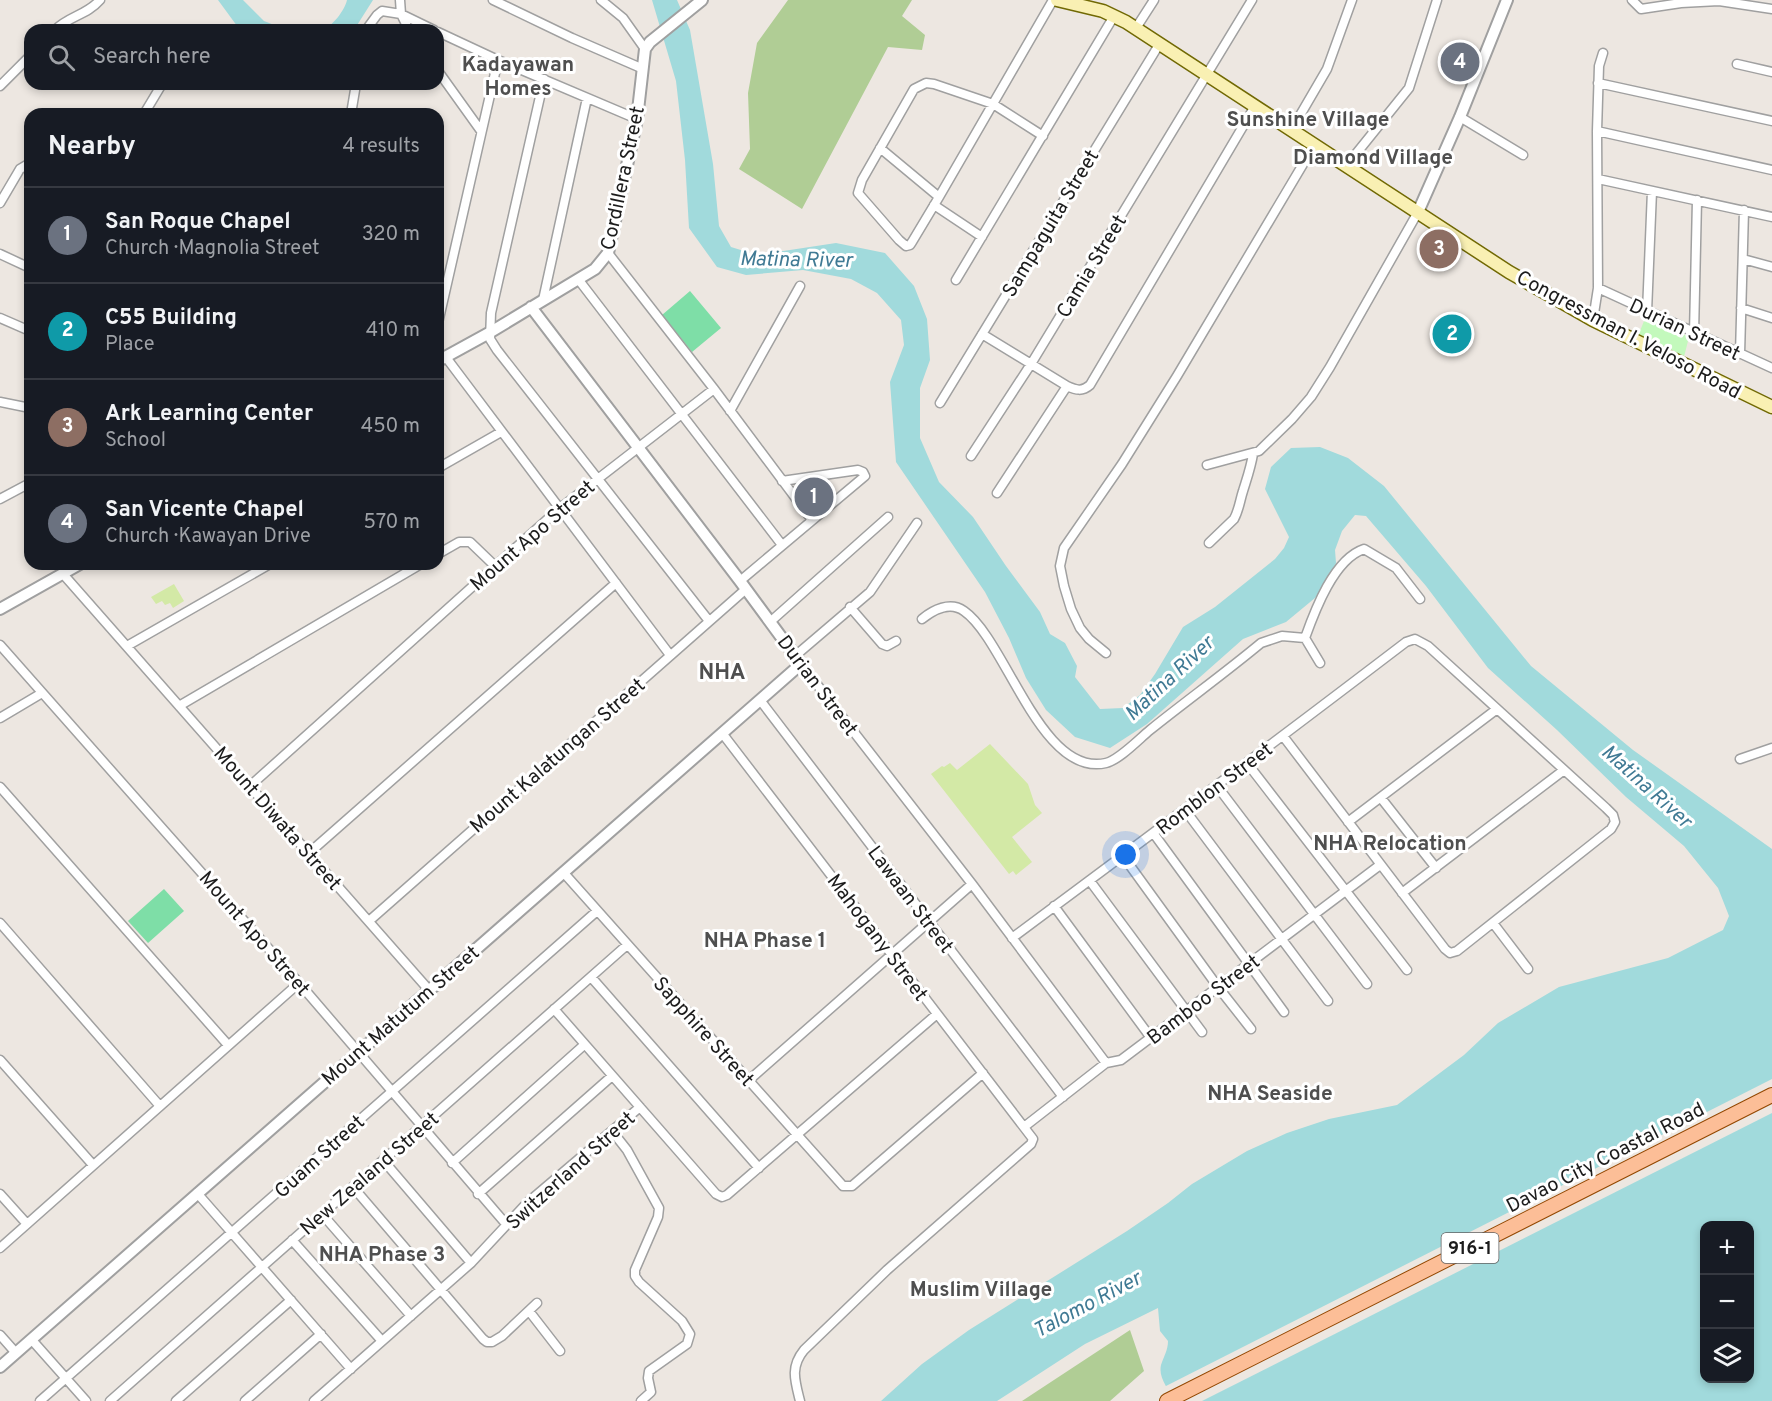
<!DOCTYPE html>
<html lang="en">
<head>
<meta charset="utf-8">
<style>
	body { margin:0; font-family:Overpass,sans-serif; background:#20242c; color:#f1f3f6 }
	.controls { position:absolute; right:18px; bottom:18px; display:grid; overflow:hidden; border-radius:12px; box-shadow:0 3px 9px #0003 }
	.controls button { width:54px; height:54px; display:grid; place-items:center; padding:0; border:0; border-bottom:2px solid #363941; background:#171b24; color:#f1f3f6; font:30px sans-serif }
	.you { position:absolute; left:1126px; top:855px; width:21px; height:21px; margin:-15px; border:4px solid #fff; border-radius:50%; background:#1a73e8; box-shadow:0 0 0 9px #1a73e833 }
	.badge { display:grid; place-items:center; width:39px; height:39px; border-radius:50%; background:#b45309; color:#fff; font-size:20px; font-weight:700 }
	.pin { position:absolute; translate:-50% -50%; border:3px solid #fff; box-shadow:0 2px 6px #0006 }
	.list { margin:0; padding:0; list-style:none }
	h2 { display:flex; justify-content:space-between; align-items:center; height:78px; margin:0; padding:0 24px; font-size:26px }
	h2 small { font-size:20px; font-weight:400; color:#9ea1a6 }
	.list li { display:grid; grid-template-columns:39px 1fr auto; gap:18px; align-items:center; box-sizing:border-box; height:96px; padding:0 24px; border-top:2px solid #363941 }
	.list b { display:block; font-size:22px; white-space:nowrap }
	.list p { margin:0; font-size:20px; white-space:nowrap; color:#9ea1a6 }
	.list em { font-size:20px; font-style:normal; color:#9ea1a6 }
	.icon { flex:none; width:33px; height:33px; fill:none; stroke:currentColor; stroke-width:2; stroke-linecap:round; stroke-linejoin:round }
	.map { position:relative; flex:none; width:1772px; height:1401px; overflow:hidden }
	.search { position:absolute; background:#171b24; box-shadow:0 3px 9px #0003; left:24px; top:24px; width:420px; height:66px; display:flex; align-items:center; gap:15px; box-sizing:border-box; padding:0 21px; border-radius:18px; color:#9ea1a6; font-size:22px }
	.panel { position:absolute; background:#171b24; box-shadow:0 3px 9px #0003; left:24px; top:108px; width:420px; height:462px; border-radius:18px }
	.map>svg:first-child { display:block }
</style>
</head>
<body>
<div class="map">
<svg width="1772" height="1401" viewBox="0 0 1772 1401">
	<rect width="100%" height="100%" fill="#ede7e1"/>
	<path fill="#d3e9a6" d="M174,584L184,601L173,608L170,603L165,605L162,601L156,604L151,597Z
		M990,744L1028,784L1035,805L1042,813L1012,837L1032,862L1016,875L1013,871L1009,874L931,774L942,766L944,767L950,763L957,770Z"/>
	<path fill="#b0cd95" d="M788,0H912L902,16L925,35L922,50L888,47L802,209L739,169L750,149L748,93L757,43Z
		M1130,1330L1144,1371L1110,1401H1022Z"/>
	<path fill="#c3f9bc" d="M1646,316L1689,337L1684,357L1638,336Z"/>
	<path fill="#7edea7" d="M690,291L721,328L692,352L662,315Z
		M164,889L184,911L148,943L128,921Z"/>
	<path fill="#a1dadc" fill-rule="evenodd" d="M218,0H243L264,21L287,30H240Z
		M347,0H373L354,30H322C332,27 345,10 347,0Z
		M652,0H677L690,30L713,164L719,226L731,247L757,255L836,243L885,253L914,286L927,319L930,360L920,388V438L939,482L973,517L1006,566L1040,612L1050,634L1065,643L1077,666L1075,677L1100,709L1123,708L1140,695L1155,674L1183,627L1215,607L1275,559L1284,548L1289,537L1265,489L1271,467L1291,448L1320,447L1348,458L1384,486L1531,666L1633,750L1772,849V1401H1175C1169,1390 1158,1378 1161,1365C1164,1356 1168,1350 1168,1341L1160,1331L1158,1308L1085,1344L997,1401H881L922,1364L969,1330L1127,1231L1168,1203L1192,1184L1247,1151L1287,1133L1329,1119L1397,1105L1464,1055L1498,1023L1559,987L1668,958L1723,930L1729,916L1718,888L1684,846L1626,797L1557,730L1488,668L1426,586L1366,516L1355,515L1342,531L1335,550L1336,563L1330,578L1315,598L1286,622L1243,639L1147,724L1110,748L1075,737L1046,710L1026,678L1009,638L985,592L896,462L890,382L904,345L901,320L877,293L851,279L803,270L746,275L717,267L689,228L685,160L676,81ZM1704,1226H1750V1378H1704Z"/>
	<path fill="#ede7e1" d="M1772,1079V1113L1202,1401H1172L1164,1387Z"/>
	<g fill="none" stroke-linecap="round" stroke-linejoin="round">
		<defs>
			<path id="minor" d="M400,0L401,14L409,30
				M493,0L572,38L641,68
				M601,0L623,18L645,49
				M1632,0L1641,9L1681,3L1719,1L1772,9
				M1136,28L1154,0
				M55,30C69,16 87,15 100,0
				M366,30L377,15L382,11L401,14L434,30
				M438,32L498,60L637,119
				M1737,64L1772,72
				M438,71L481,131
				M544,79L491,313L490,339L497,350L709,621
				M1598,83L1772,121
				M0,86L30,56
				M144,114L162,84
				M351,114L356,84
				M1460,117L1523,155
				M1292,129L1327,69L1352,0
				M1597,131L1772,170
				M1043,136L993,104L934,84L926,83L914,89L862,180L858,193L899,240L906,246L910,245L912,242L939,197L1053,0
				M880,148L939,197
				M1347,165L1409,88L1437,0
				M1598,179L1772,217
				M0,203L20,169L30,163
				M934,205L982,237
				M608,253L714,389L812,520
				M0,254L30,268
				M1743,259L1772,267
				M578,279L782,545
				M956,280L1114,16
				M1598,288L1772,368
				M543,300L587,98
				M1741,308L1772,318
				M1647,312L1652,191
				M0,318L30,331
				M1593,320L1598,288L1597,131L1599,66L1603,53
				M438,323L498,60
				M982,334L1067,386C1076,390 1082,392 1090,385L1255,106
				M1694,334L1697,200
				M1740,354L1744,210
				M445,356L670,655
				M0,402L30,408
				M940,403L1160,43
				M730,411L800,286
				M971,456L1031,364L1252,0
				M1207,465L1259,451L1292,419L1311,397L1330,367L1418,212
				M438,468L501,432
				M997,493L1067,386
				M0,499L30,483
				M1209,543L1234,519C1239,510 1240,500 1243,491C1247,478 1251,467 1253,454
				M438,554L459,542H470L496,567
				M63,574L429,990
				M740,581L865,476L863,472L858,470L782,481
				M850,607L882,644L887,646L896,641
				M922,619C933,610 950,601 964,611C1006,640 1041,778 1106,763C1119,760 1139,739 1150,730C1186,701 1225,673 1261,643L1282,636L1305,638
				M770,622L888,517
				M0,645L299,983L506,1224
				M127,646L270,564
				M1106,653L1089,639L1080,628L1071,609L1064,586L1060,566L1064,548L1122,464L1177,376L1315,144
				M795,656L870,592L917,523
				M1320,663L1305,638C1315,610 1334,559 1364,549L1396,568L1420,599
				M801,664L972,884L1106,1063
				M760,700L1063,1097
				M179,706L421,564
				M0,718L42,693
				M722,733L1033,1139L1031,1144L887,1270L804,1350C790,1367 795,1381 800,1401
				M1740,759L1772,748
				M1247,763L1407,970
				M250,786L559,509L714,389
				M1217,786L1367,984
				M0,787L228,1045
				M1381,798L1436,868
				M1185,810L1328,1001
				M1348,822L1497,709
				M1154,834L1284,1012
				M309,853L616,583
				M1123,856L1218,987L1251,1029
				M563,872L843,1186H852L983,1073
				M1090,881L1202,1032
				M1402,893L1564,770
				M1054,906L1151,1038
				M369,921L746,589
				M0,923L159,1105
				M1493,923L1528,969
				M1012,938C1144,840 1275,742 1406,642L1415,639L1428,646L1606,808L1613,815L1615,822L1611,829L1457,951L1450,953L1445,949L1283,736
				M591,977L759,1168
				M554,1009L716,1194L722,1197L727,1195L937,1014
				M0,1060L93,1165
				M748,1081L972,884
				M1024,1127L1106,1063L1121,1060L1380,865
				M612,1131L627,1150L659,1208L658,1217L635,1270V1276L639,1282L682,1321L690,1334L687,1344L649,1371L648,1378L651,1392L641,1401
				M383,1160L471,1263
				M452,1163L584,1045
				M353,1187L483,1339L487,1342H492L502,1336L537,1303
				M197,1193L351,1369
				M0,1194L27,1224
				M478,1194L612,1076
				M322,1214L411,1316
				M292,1240L382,1341
				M0,1248L299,983
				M529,1311L560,1351
				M0,1335L16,1353
				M31,1339L86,1401
				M40,1401L597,911
				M110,1401L627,945
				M176,1401L291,1300
				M245,1401L321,1334
				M314,1401L471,1263L527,1203L640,1107"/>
			<path id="tertiary" d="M1418,212L1460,117L1507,0
				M438,361L489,333L595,269L608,253L637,119L645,49L650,42L702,0
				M0,609L80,564
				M0,1367L801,664L740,581L531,307"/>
			<path id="secondary" d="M1057,0L1103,11L1126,22L1509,272L1593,320L1772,407"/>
			<path id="primary" d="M1167,1401L1772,1095"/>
		</defs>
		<use href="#minor" stroke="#a0a0a0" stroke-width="11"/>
		<use href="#tertiary" stroke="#a0a0a0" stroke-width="14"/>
		<use href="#secondary" stroke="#716904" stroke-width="15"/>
		<use href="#primary" stroke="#934700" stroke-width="16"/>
		<use href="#minor" stroke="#fff" stroke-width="8"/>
		<use href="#tertiary" stroke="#fff" stroke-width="10"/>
		<use href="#secondary" stroke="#f9f0b3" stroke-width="12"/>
		<use href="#primary" stroke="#fcbe97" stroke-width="14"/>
	</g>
	<g text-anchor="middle" stroke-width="6" stroke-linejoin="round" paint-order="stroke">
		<rect fill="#fff" stroke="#606060" stroke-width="1.5" x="1441.5" y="1233" width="57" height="30" rx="4.5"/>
		<g font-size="18" font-weight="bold" fill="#1c1c1c">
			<text x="1470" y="1254">916-1</text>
		</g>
		<g font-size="20" fill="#1c1c1c" stroke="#fff">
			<text transform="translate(622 178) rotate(-78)" y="7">Cordillera Street</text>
			<text transform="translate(1050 223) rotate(-59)" y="7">Sampaguita Street</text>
			<text transform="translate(1091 266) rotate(-59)" y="7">Camia Street</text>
			<text transform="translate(1685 329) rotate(25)" y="7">Durian Street</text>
			<text transform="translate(1629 334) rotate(28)" y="7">Congressman I. Veloso Road</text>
			<text transform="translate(532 535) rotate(-41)" y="7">Mount Apo Street</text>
			<text transform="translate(818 685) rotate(53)" y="7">Durian Street</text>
			<text transform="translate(557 755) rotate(-41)" y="7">Mount Kalatungan Street</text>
			<text transform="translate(1214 788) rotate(-37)" y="7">Romblon Street</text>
			<text transform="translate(278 818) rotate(49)" y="7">Mount Diwata Street</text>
			<text transform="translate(911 899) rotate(53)" y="7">Lawaan Street</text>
			<text transform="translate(255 933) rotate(49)" y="7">Mount Apo Street</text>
			<text transform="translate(878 937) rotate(53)" y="7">Mahogany Street</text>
			<text transform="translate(1203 999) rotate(-37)" y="7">Bamboo Street</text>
			<text transform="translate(400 1015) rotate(-41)" y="7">Mount Matutum Street</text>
			<text transform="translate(704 1031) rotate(48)" y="7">Sapphire Street</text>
			<text transform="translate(319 1156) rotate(-42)" y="7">Guam Street</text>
			<text transform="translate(1605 1157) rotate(-27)" y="7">Davao City Coastal Road</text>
			<text transform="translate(570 1170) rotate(-42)" y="7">Switzerland Street</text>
			<text transform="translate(369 1173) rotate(-41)" y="7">New Zealand Street</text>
		</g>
		<g font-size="21" font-weight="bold" fill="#4f4f4f" stroke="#fff">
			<text x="518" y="71">Kadayawan<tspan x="518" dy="24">Homes</tspan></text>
			<text x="1308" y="126">Sunshine Village</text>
			<text x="1373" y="164">Diamond Village</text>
			<text x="1390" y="850">NHA Relocation</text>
			<text x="765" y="947">NHA Phase 1</text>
			<text x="1270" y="1100">NHA Seaside</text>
			<text x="382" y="1261">NHA Phase 3</text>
			<text x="981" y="1296">Muslim Village</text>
		</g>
		<g font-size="21" font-style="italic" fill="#407a94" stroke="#fff">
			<text transform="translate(796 259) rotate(1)" y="7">Matina River</text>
			<text transform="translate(1169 678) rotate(-43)" y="7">Matina River</text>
			<text transform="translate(1647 786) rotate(42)" y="7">Matina River</text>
			<text transform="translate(1087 1304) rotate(-28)" y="7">Talomo River</text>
		</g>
		<g font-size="22" font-weight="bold" fill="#4f4f4f" stroke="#fff">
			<text x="722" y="679">NHA</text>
		</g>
	</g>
</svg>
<div class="controls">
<button>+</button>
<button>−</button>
<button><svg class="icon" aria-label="layers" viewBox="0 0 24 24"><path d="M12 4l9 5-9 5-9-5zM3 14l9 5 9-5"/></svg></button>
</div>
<div class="you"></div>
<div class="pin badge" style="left:814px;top:497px;background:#6b7280">1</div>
<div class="pin badge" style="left:1452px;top:334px;background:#0f9aa8">2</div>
<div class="pin badge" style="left:1439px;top:249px;background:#8d6e63">3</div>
<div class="pin badge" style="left:1460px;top:62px;background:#6b7280">4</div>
<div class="search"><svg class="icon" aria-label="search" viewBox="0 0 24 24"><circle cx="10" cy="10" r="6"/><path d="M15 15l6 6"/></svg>Search here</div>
<section class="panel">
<h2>Nearby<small>4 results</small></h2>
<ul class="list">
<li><span class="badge" style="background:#6b7280">1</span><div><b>San Roque Chapel</b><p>Church · Magnolia Street</p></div><em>320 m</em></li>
<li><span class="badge" style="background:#0f9aa8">2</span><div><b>C55 Building</b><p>Place</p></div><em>410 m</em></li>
<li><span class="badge" style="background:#8d6e63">3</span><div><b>Ark Learning Center</b><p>School</p></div><em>450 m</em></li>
<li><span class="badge" style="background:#6b7280">4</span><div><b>San Vicente Chapel</b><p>Church · Kawayan Drive</p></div><em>570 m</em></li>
</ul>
</section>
</div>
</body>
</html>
